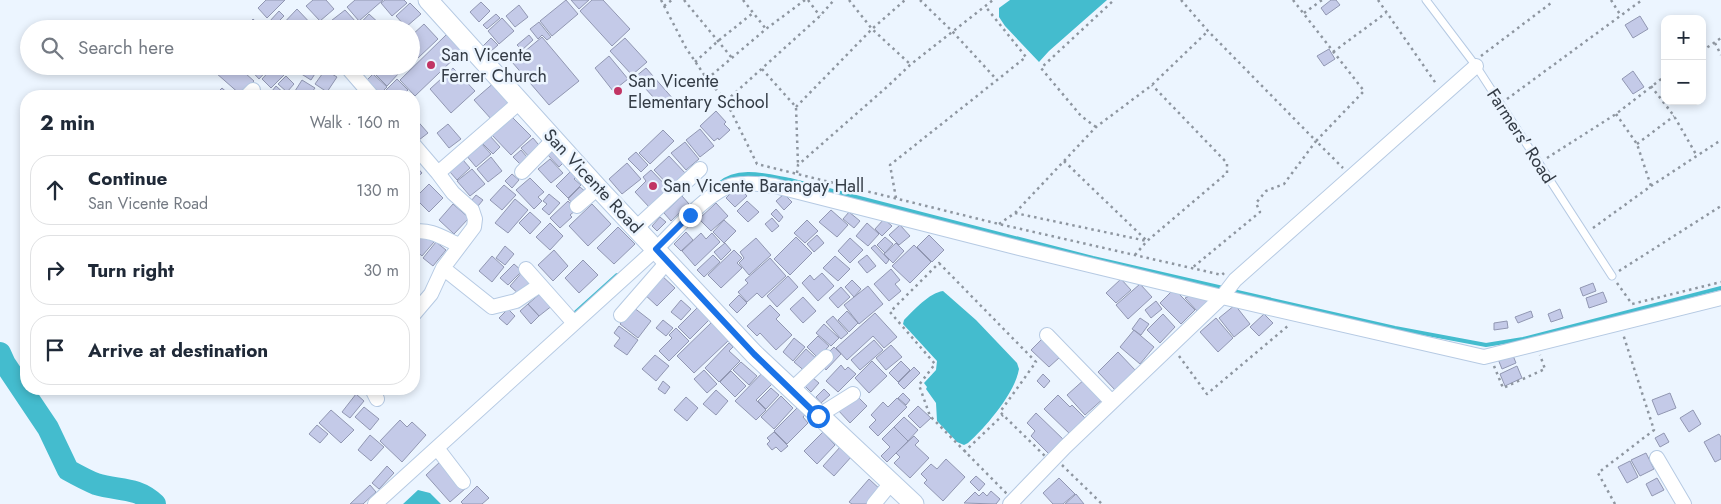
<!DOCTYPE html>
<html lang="en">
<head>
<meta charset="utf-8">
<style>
	body { margin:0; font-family:Jost,sans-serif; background:#f6f6f7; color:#1f2937 }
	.controls { position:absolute; right:15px; top:15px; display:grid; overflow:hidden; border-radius:10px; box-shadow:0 2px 8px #0003 }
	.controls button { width:45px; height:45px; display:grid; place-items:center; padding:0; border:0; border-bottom:1px solid #e0e1e3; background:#fff; color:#1f2937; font:25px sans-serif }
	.stop { position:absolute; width:15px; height:15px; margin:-11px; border:4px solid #1a73e8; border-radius:50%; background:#fff }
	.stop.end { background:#1a73e8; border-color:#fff; box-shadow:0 1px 5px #0008 }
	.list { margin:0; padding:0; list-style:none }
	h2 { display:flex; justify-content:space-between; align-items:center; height:65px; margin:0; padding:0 20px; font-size:21px }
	h2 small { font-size:16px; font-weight:400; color:#747a83 }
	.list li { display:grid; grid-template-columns:32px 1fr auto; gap:15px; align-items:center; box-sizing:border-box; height:70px; margin:0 10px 10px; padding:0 10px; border:1px solid #e0e1e3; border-radius:20px }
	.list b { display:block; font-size:19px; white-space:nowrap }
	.list p { margin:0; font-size:16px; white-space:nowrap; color:#747a83 }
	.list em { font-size:16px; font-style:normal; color:#747a83 }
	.icon { flex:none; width:28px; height:28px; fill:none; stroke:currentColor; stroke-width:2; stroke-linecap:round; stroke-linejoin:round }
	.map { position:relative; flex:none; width:1721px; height:504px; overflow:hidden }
	.search { position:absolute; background:#fff; box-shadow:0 2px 8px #0003; left:20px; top:20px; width:400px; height:55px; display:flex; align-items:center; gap:12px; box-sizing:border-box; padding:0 18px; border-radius:28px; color:#747a83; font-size:19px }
	.panel { position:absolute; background:#fff; box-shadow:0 2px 8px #0003; left:20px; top:90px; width:400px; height:305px; border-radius:20px }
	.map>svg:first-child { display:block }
</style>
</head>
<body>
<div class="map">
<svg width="1721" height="504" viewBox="0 0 1721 504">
	<rect width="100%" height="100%" fill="#ecf5ff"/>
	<path fill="#44bcce" d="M1010,0H1107L1049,51L1039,62L1005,26L999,17V8Z
		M943,291L976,320L1017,363L1019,369C1015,393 986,427 968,443L964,445L957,442L937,421L936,403L926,389L927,387L924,383L936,370L937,361L903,324L904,320C914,310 929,293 943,291Z
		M418,490L430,493L441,504H403Z"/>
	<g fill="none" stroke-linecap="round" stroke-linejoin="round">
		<path stroke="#44bcce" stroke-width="4" d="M719,184C738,167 767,176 790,180L1093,258L1223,288
			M1233,291L1395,328L1486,345L1523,339L1721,288
			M576,312L617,275"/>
		<path stroke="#44bcce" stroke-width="22" d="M0,353L5,364L48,428L68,470C77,475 86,480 96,484C118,491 136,486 155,504"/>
	</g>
	<path fill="#c4cae8" stroke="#9197b2" d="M266,0H285L267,18L258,8Z
		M313,0H326L334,9L320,21L306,6Z
		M355,0H383L359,21L347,7Z
		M385,0H404L407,3L392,16L381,3Z
		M566,0L578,14L552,36L540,21Z
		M571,0H589L579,9Z
		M592,0H603L630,29L612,46L580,11Z
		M1331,0H1336L1340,5L1326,15L1321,8Z
		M481,2L490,11L479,22L470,12Z
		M410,3L421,14L406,27L396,16Z
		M519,5L528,17L515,27L506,16Z
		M297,9L314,27L312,29H282L280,27Z
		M345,10L357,23L350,29H331L327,24Z
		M279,11L284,16L274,26L269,22Z
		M369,14L382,26L379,29H355Z
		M496,14L500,18L487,29L483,25Z
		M1640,16L1648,29L1633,38L1625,25Z
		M502,18L514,31L499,44L488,31Z
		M253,19L264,29H245Z
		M539,22L551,37L547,40L542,35L538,39L530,29Z
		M424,24L438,39L418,58L411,50V36Z
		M446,35L462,51L415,96L400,80Z
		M529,35L533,40L522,50L517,45Z
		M542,37L579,81L549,105L512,62Z
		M491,38L498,45L490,52L483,46Z
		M625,38L647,62L632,75L610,51Z
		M1329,49L1335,59L1324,66L1317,56Z
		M609,56L628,79L613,91L595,68Z
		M222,66H237L254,81L241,95L216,73Z
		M247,66H271L259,79Z
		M274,66H280L287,72L271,88L262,79Z
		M297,66H320L311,80L295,70Z
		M381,66H392L399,73L387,86L374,73Z
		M453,68L475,91L451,113L430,89Z
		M646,68L674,100L664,109L635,77Z
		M325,70L337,77L327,92L315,84Z
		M1633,71L1644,87L1633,94L1622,79Z
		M373,74L387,87L380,94L366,81Z
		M286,76L294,84L287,92L278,84Z
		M397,79L408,90L402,96H390L385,91Z
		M302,80L315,88L309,96H303L295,91Z
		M496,81L513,101L492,120L474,100Z
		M276,86L286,95L285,96H268Z
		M222,88L231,96H214Z
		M716,111L726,122L724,124L730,130L719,140L718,138L714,141L700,126Z
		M511,116L531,136L511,155L491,134Z
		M414,117L428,133L419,140L414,134Z
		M448,124L461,139L449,148L437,133Z
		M700,129L714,146L700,157L686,140Z
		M663,130L674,141L650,164L639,153Z
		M490,136L500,147L493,154L482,143Z
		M533,138L543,150L532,160L521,148Z
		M480,142L491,154L476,167L466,155Z
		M685,142L699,159L686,170L671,153Z
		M553,148L565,161L559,167L547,154Z
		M521,150L527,157L520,164L513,157Z
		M636,152L648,165L641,172L628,159Z
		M669,156L687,175L672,189L654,170Z
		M491,157L502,171L488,182L477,169Z
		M550,159L563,173L551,183L538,169Z
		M463,160L470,168L457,180L450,172Z
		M627,163L641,179L622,194L609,179Z
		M414,164L422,173L414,180Z
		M472,169L485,184L470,196L457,181Z
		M572,170L578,175L574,179L581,185L568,198L556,186Z
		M651,170L670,190L650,208L635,192L646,181L643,177Z
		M512,174L519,180L512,188L505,181Z
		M530,178L544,192L538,197L542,201L534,209L516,190Z
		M429,184L443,198L429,212L415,198Z
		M504,185L516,195L502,210L490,200Z
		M738,186L747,196L735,207L726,198Z
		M580,187L587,193L575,205L568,199Z
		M549,194L560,203L549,215L542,209L547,204L543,201Z
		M784,194L792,202L784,210L776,201Z
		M476,195L483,200L478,206L471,201Z
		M682,196L689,204L671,221L664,213Z
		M515,199L528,210L508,233L495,223Z
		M568,201L576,210L570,215L572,217L560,228L550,218Z
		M747,201L759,212L748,222L737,211Z
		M716,203L728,216L711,231L699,219Z
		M453,204L469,218L454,234L439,220Z
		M592,204L611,224L588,246L569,226Z
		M776,209L783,217L779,222L771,214Z
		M831,210L848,225L837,237L819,222Z
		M530,212L541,222L530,234L519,223Z
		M849,212L860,221L854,228L843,219Z
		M660,217L666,222L657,231L652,226Z
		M772,218L779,226L772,232L765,224Z
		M884,219L892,226L882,236L875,229Z
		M724,220L736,231L724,243L713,232Z
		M807,220L818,231L805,243L794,233Z
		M550,223L563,236L550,250L536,237Z
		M867,223L879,234L868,246L856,236Z
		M900,225L910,236L899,245L889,235Z
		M618,227L635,244L614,264L597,248Z
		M422,232L434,242L422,256L414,249V242Z
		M686,232L693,240L681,251L674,244Z
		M701,233L706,239L712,233L720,242L695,266L682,251Z
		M817,235L824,243L814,252L807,244Z
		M929,235L944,250L932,262L917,247Z
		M796,237L812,253L790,275L774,259Z
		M885,237L893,244L885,253L877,245Z
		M756,238L771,255L749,275L739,263L744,258L740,252Z
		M850,238L863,250L850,263L838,251Z
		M436,242L446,250L433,266L423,258Z
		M725,243L731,250L721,260L714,252Z
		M896,243L904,251L893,263L884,254Z
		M875,245L889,260L886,264L871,248Z
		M914,245L931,262L910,283L892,266Z
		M505,246L514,254L505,265L496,258Z
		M554,250L568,266L553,281L538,265Z
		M734,250L742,258L737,263L742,268L721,288L708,275Z
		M713,255L720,262L704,277L697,270Z
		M867,255L876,266L867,273L858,262Z
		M492,256L504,267L492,282L479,271Z
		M835,256L850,269L838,281L823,268Z
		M770,258L786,276L762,298L757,293L747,302L738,292L748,283L745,280Z
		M583,260L598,275L579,293L565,278Z
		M514,264L522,271L508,285L500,278Z
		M891,269L900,280L895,284L901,291L889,301L874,284Z
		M524,270L536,281L522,297L510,286Z
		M822,273L834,286L818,301L802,283L810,275L814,280Z
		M660,274L675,288L657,306L642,292Z
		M788,276L798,287L777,307L767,296Z
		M1121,279L1131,290L1116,303L1106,293Z
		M852,280L861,289L854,297L845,287Z
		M1593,283L1596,291L1583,296L1580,288Z
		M1140,284L1152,297L1128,319L1116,305Z
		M868,286L883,304L859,324L844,305Z
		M841,287L850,297L838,308L829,298Z
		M1174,289L1195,310L1181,324L1160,303Z
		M542,292L553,305L539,316L528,304Z
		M1603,292L1607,302L1589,308L1586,298Z
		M1194,294L1210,299L1197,311L1185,298Z
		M739,295L747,303L737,313L729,305Z
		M803,297L816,311L803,323L790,309Z
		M681,300L691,309L681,320L671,312Z
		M1156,301L1162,309L1151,318L1145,310Z
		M528,304L539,316L531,324L520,311Z
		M770,305L780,315L776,319L792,335L776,350L760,333L757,336L747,326Z
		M1235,305L1250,324L1234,337L1219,318Z
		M633,307L651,321L638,338L620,324Z
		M697,308L709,320L690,339L678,327Z
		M508,309L515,316L507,325L499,318Z
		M1560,309L1563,318L1551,322L1548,314Z
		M847,311L858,323L849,332L838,320Z
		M1531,311L1533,317L1518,323L1515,317Z
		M875,313L897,337L884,348L873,336L847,360L836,348Z
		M1163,314L1175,327L1160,343L1147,330Z
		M1264,314L1273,323L1259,336L1250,327Z
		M833,316L848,333L841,339L826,322Z
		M1140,318L1149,324L1141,335L1132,329Z
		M1216,318L1233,338L1218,352L1200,332Z
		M663,320L673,328L666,336L656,328Z
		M1507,321L1508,328L1494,330V323Z
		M712,322L729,340L694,373L677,356Z
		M824,324L839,338L831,346L816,333Z
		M619,326L638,340L627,355L614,346L620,338L614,333Z
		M676,328L689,341L669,361L659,351L672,338L669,335Z
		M1134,330L1154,347L1140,364L1120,347Z
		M818,336L829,346L818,358L807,347Z
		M794,338L805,347L793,361L783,352Z
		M1042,339L1060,357L1049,367L1031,350Z
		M874,340L883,350L860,370L851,360Z
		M729,343L733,347L729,351L740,361L719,382L705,368Z
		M891,345L902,357L886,370L876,358Z
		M834,347L841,354L826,370L823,366L827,354Z
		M806,349L818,360L807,373L794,362Z
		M1118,352L1136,371L1116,391L1098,372Z
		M1512,353L1516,363L1502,369L1498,359Z
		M655,355L669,366L656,381L642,369Z
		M872,361L887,376L869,393L855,378Z
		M901,361L910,370L898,382L889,373Z
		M741,362L757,376L749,385L733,370Z
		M841,365L845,370L848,367L856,374L838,392L826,381Z
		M1517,366L1522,378L1505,386L1500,374Z
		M914,367L920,373L904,389L898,383Z
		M766,369L777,379L756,400L766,410L756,420L735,401Z
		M704,370L717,384L707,393L694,379Z
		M731,371L746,386L735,397L720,382Z
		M1043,374L1050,381L1044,388L1037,381Z
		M813,378L819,383L811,392L805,386Z
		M1086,378L1104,398L1085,415L1067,395Z
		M663,381L670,387L665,394L658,389Z
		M771,388L779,395L766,409L758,401Z
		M824,389L830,395L821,403L816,397Z
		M716,390L728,401L716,415L703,404Z
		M854,393L867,406L850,423L837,409Z
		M903,393L910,400L906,405L898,398Z
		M1670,393L1676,408L1658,415L1652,400Z
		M356,394L364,401L350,418L342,412Z
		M1058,395L1070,407L1072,405L1086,419L1071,435L1044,409Z
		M781,396L793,408L774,429L761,417Z
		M686,397L698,408L687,421L674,410Z
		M897,398L907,407L878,436L869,427L876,420L871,415L883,402L888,407Z
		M803,402L810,409L803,417L808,423L787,444L774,431Z
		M918,406L931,418L920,428L908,416Z
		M364,407L379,419L370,430L355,417Z
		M331,410L354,430L341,443L319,423Z
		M1693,410L1701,424L1689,432L1680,418Z
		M1036,413L1066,442L1052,457L1031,436L1035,431L1027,423Z
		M904,417L918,430L908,441L894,427Z
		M400,420L407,427L412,422L426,435L402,462L380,441Z
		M317,425L328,434L320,443L309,434Z
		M894,427L908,441L887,462L881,456L890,447L882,439Z
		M774,432L788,446L781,452L776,447L772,450L767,444L770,441L767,438Z
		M823,432L835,445L817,464L804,451Z
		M1664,433L1669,442L1660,447L1655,438Z
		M1719,434L1721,437V459L1715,462L1704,442Z
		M370,435L384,447L371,461L358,450Z
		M914,436L919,441L915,445L929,458L910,478L894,463L900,457L896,453Z
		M841,446L852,456L834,476L823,466Z
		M1646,453L1654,469L1640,476L1631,460Z
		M946,459L965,477L943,501L924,483L927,480L921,474L931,464L937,469Z
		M442,460L466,488L450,502L426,475Z
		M1630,461L1638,477L1627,483L1618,467Z
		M387,466L394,473L379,489L372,483Z
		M976,476L985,484L979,491L970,482Z
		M1059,478L1075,494L1063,504H1053L1043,493Z
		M1657,478L1664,490L1652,496L1646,484Z
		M869,479L882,491L871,504H852L849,502Z
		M370,485L376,492L363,504H350Z
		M477,486L489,498L482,504H463L461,502Z
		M991,491L1000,499L996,504L964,503L975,492L979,496L983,492L987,496Z
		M1076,494L1084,504H1065Z"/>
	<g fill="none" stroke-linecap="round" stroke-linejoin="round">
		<defs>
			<path id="lane" d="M1426,0L1476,66L1612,276"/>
			<path id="street" d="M346,66L372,96
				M247,96L253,90
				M414,145L438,173L453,193L472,210L475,219L474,227L443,268L431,294L414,314
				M522,172L554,139
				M438,173L521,101
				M577,206L598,188
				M636,228L700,169
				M414,232C429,228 445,239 459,245
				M443,268L492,307L516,301L540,285
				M526,269L574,323
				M621,315L668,261
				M1047,335L1112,402
				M372,389L377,399
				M791,390L826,357
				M818,416L853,394
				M437,448L463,482
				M1657,458L1684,504
				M375,504L656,249C675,231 708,191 733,185C747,182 762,184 775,186L1019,248L1222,297L1484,357L1721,298
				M874,504L891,483
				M1010,504L1065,447L1222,297L1235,280L1476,66"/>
			<path id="secondary" d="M428,0L598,188L754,354L914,504"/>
		</defs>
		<use href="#lane" stroke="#b6cae3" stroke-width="9"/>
		<use href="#street" stroke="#b6cae3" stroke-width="16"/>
		<use href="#secondary" stroke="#b6cae3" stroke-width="21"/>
		<path stroke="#8e96a0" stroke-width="2.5" stroke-dasharray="2.5 4" stroke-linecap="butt" d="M661,0L686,48L707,79L726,101L757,164L999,224L1222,275L1224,273
			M684,0L732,58
			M743,0L766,29
			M808,0L820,16
			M849,0L872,29L910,64
			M920,0L952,31L997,80
			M1181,0L1208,31L1316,141L1284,184L1266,191L1256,203L1260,212L1192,268
			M1293,0L1364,91L1316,141L1343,168
			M1378,0L1437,85
			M1611,0L1621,16
			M664,6L672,0
			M1304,13L1322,0
			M1715,43L1721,55
			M1702,51L1721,38
			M1333,52L1386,13
			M1481,56L1551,3L1552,0
			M695,62L718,41L753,13
			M762,69L796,107L798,165
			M707,79L766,29L805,0
			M1651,86L1674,116L1697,156
			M1507,99L1642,0
			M726,101L820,16L834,0
			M796,107L872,29L905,0
			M1616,114L1637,144L1651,186
			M1096,127L1081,116L1041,68L1114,0
			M1637,144L1674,116
			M1547,158L1616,114L1665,76
			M1064,161L1146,240
			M797,173L798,165L888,86L910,65L993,0
			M896,198L890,165L1026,57L985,6
			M1015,213L1147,241
			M999,224L1015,213L1096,127L1152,85L1208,31
			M1593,228L1651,186L1721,140
			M1135,255L1147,241L1227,173V163L1152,85
			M939,263L1036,362L1000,412L1047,458L1010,497L930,416L919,385L935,364L890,312Z
			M1619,271L1721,206
			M1617,283L1632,304L1721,282
			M1179,356L1207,394L1289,325
			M1494,366L1503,388L1545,369L1540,355
			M964,452L1003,415
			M1062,465L1102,504
			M1615,504L1598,473L1654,430L1623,334"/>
		<use href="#lane" stroke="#fff" stroke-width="7"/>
		<use href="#street" stroke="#fff" stroke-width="14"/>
		<use href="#secondary" stroke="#fff" stroke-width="19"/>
	</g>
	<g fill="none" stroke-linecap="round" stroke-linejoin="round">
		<path stroke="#1a73e8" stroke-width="6" d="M690,215L656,249L754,354L818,416"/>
	</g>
	<g fill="#c13464" stroke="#ecf5ff" stroke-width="2">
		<circle cx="431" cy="65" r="5"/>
		<circle cx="618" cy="91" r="5"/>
		<circle cx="653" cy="186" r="5"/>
	</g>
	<g text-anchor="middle" stroke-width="5" stroke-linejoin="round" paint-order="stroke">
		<g font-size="18" fill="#343c46" stroke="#ecf5ff" text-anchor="start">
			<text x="441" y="61">San Vicente<tspan x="441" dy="21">Ferrer Church</tspan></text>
			<text x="628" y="87">San Vicente<tspan x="628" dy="21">Elementary School</tspan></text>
			<text x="663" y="192">San Vicente Barangay Hall</text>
		</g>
		<g font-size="18" fill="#343c46" stroke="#ecf5ff">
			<text transform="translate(1521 136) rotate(57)" y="6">Farmers' Road</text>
			<text transform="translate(593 181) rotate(47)" y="6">San Vicente Road</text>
		</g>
	</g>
</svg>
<div class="controls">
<button>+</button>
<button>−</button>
</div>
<div class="stop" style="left:818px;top:416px"></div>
<div class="stop end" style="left:690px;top:215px"></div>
<div class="search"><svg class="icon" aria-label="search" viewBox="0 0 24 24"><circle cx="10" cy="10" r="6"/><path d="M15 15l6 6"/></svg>Search here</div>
<section class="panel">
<h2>2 min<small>Walk · 160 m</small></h2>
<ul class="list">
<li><svg class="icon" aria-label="ahead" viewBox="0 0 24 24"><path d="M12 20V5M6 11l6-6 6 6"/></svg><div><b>Continue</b><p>San Vicente Road</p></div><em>130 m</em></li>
<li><svg class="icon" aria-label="right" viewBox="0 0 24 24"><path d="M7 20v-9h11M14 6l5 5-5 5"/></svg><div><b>Turn right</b></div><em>30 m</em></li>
<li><svg class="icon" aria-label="arrive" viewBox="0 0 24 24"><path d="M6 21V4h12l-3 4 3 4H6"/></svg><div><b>Arrive at destination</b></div></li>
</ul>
</section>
</div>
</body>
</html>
